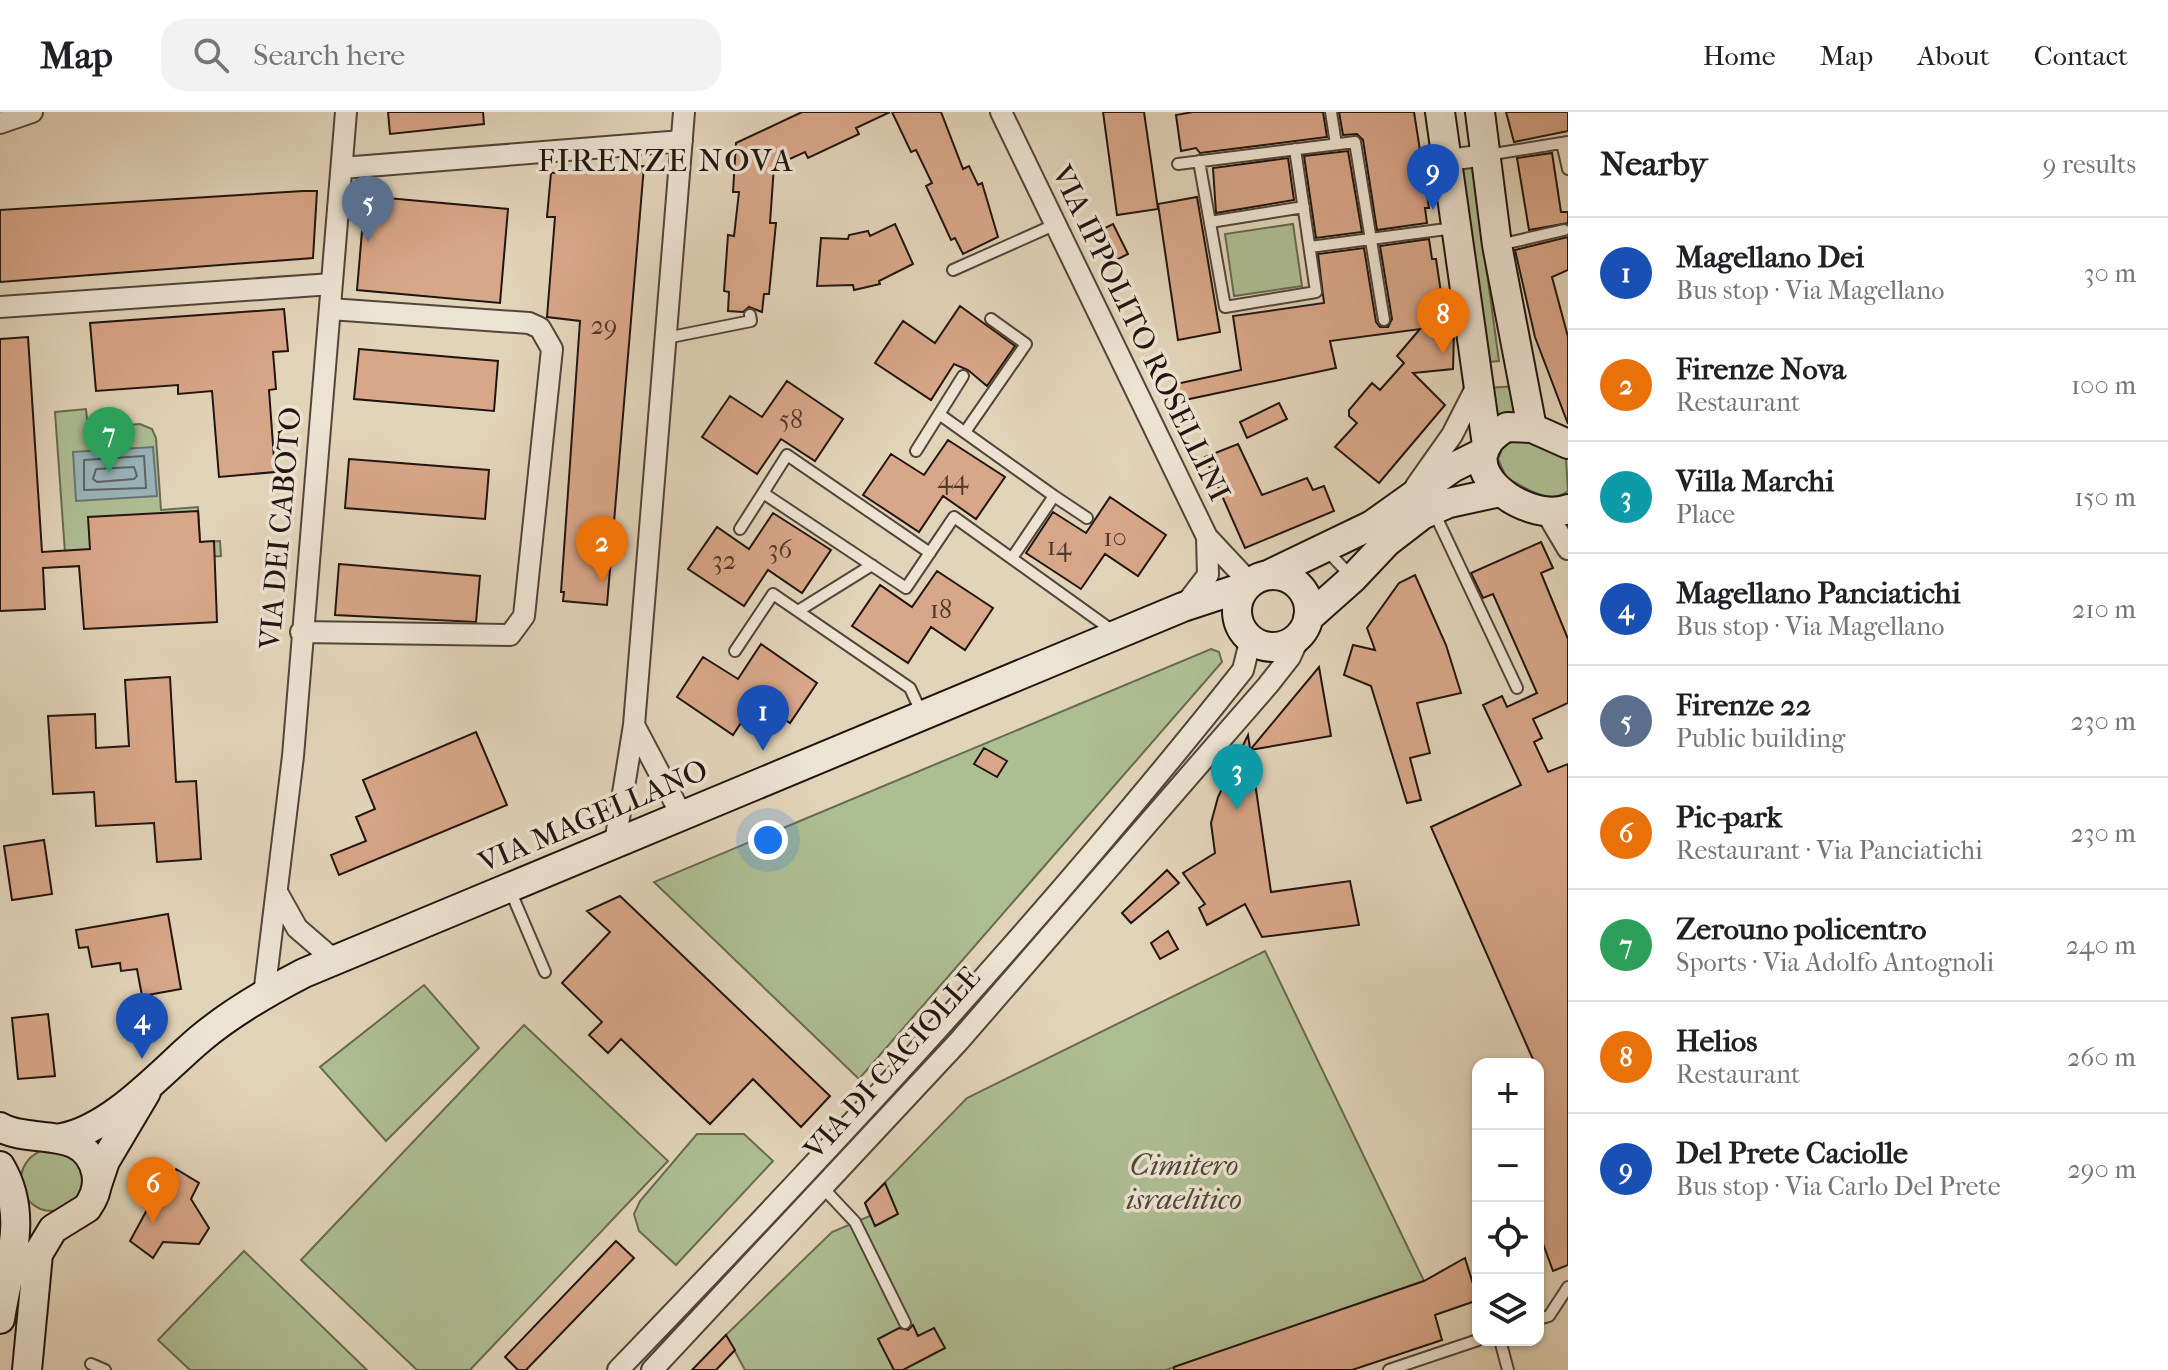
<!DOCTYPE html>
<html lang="en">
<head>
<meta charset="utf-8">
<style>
	body { margin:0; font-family:"IM FELL French Canon",serif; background:#f2f2f2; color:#202124 }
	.controls { position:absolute; right:24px; bottom:24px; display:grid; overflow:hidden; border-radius:16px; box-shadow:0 2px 6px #0004 }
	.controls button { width:72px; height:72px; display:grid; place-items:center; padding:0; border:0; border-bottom:2px solid #e0e0e0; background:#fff; color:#202124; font:40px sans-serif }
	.you { position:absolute; left:768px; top:728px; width:28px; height:28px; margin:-20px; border:6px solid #fff; border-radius:50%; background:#1a73e8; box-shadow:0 0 0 12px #1a73e833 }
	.badge { display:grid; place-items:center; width:52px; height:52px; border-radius:50%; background:#8f2418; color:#fff; font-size:26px; font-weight:700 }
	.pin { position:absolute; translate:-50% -66px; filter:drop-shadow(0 2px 4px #0008) }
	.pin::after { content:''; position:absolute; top:42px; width:28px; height:24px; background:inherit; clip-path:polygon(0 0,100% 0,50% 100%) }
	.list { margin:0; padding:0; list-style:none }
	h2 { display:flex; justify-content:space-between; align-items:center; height:104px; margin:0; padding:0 32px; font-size:34px }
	h2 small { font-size:26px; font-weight:400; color:#757577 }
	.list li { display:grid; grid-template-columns:52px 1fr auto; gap:24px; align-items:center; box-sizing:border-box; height:112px; padding:0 32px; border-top:2px solid #e0e0e0 }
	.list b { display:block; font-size:30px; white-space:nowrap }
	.list p { margin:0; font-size:26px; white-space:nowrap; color:#757577 }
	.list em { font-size:26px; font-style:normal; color:#757577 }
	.icon { flex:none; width:44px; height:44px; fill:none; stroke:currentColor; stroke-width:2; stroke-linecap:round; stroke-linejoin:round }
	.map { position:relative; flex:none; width:1568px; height:1258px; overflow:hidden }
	header { display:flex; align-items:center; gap:48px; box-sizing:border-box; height:112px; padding:0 40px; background:#fff; border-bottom:2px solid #e0e0e0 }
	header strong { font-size:38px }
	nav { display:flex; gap:44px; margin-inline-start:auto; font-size:28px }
	.search { width:560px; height:72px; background:#f2f2f2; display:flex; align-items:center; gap:20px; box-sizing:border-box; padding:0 28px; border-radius:24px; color:#757577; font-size:30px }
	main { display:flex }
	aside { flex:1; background:#fff }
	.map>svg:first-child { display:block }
</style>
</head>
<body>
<header>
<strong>Map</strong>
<div class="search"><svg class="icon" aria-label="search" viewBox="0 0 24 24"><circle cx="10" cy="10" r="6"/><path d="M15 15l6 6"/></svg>Search here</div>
<nav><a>Home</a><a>Map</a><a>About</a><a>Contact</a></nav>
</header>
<main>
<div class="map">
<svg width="1568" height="1258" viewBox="0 0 1568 1258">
	<rect width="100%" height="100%" fill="#e2d4b9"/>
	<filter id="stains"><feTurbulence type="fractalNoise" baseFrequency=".0025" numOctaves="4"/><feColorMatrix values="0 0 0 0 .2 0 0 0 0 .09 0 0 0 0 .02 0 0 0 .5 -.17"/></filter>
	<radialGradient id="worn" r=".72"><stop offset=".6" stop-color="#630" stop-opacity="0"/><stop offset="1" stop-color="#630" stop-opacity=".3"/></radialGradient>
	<path fill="#aebe93" stroke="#686a52" stroke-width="2" d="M1472,52L1499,249L1489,250L1462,53Z
		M1293,112L1302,174L1234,184L1225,122Z
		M1516,274L1520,299L1493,307L1488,276Z
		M86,297L88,316L140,312L152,317L156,326L161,398L198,395L200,430L220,429L221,444L66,455L55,300Z
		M1514,328H1525L1566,347L1568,379C1549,394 1524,375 1506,365L1498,347L1504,333Z
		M1211,537L1219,540L1222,550L859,967L654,770Z
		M1265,839L1424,1169L1166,1258H745L726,1223L832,1120L870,1104L865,1091L967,986Z
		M424,873L479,936L386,1029L320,955Z
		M524,913L668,1049L470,1258H417L301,1148Z
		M697,1022H744L773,1049L676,1153L639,1119L634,1102L640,1089Z
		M21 1068a31 31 0 1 1 62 0a31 31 0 1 1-62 0Z
		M244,1139L367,1258H190L158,1228Z"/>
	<path fill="#99b5ba" stroke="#697576" stroke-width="2" d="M153,335L157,384L76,389L73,340Z"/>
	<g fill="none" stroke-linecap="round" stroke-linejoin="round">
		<path stroke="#5e6565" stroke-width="2" d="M144,344L146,376L84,378V348Z
			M134,355L137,364L134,367L97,370L93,367L96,357Z"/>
	</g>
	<path fill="#d8a688" stroke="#221510" stroke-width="2" d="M388,0H483L484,12L390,22Z
		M802,0H890L856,16L859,22L808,46L805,40L774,54L770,111H776L769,182H764L762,200L749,195L743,200L728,199L729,180L724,179L728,123L734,124L739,80H733L736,31Z
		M892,0H941L963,57L969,54L978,73L982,71L998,125L963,142L955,126L951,128L926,74L932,71L916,38L911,40Z
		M1103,0H1144L1158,97L1117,103Z
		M1193,0H1323L1327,25L1200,41L1196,36L1181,39L1176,3Z
		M1339,0H1414L1429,96H1425L1427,111L1377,118L1363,28L1357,22L1343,23Z
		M1506,0H1568V19L1514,30Z
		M1348,39L1362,120L1316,126L1304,44Z
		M1552,41L1561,100H1568V111L1529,118L1517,46Z
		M1288,46L1294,88L1216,101L1213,56Z
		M644,54L607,493L563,489L564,480H561L580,209L547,205L555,105H547L551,61Z
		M303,79H317L313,146L0,170V98Z
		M365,84L508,97L500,191L357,178Z
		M1197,85L1220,220L1178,228L1158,92Z
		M895,112L913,152L879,169L880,172L854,178L853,173L817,174L821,126L848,127L849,123L868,119L870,124Z
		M1113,112L1128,142L1110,151L1095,121Z
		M1568,125V158L1552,165L1568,225V312L1535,225L1515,138Z
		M1429,127L1432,147H1436L1447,221L1454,219L1453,257L1413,261L1445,293L1379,371L1335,335L1357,311L1349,304V298L1372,271L1380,278L1404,251L1397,244L1420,217L1330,229L1336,256L1180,289L1176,272L1241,258L1233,204L1324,191L1318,142L1364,136L1376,210L1380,215H1388L1392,207L1380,134Z
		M960,194L1015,234L987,274L968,258L954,252L931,288L875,251L903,209L935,231Z
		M284,197L288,239L273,240L276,277L269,278L275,360L219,365L212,279L178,282V273L96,279L90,211Z
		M28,225L42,440L90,437L88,405L198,399L200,430L214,429L217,510L84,517L79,454L43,456L45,497L0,499V227Z
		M359,237L498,249L494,299L354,287Z
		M787,269L843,307L815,349L781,327L757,362L702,325L730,284L762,305Z
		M1279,291L1287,307L1247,326L1240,310Z
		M948,328L1005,365L976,407L943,384L919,420L863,383L891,342L924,363Z
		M1238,332L1262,383L1307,366L1313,378L1324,374L1334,399L1245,436L1205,345Z
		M349,347L489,358L485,407L345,396Z
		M1110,385L1166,423L1138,464L1105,442L1081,477L1026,441L1053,400L1086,421Z
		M773,401L831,438L802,481L768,458L744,494L688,457L717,415L749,437Z
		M1541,430L1553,456L1541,461L1568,527V591L1533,607L1542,626L1534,630L1548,660L1568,652V1153L1553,1159L1538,1118V952H1535L1431,715L1521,673L1483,593L1502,584L1507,595L1537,581L1493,482L1483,486L1471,461Z
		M339,452L480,464L476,510L335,503Z
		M937,459L993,496L965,538L931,515L908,551L852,514L880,473L912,495Z
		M1415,463L1446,533L1461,581L1417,591L1430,641L1410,646L1421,688L1407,691L1371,574L1344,563L1353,533L1375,538L1367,516L1399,471Z
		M761,532L817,571L790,611L756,588L733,623L677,585L703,545L738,567Z
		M1319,555L1331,624L1250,638Z
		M170,565L176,670L196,669L201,747L157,750L154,711L96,714L94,680L53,682L48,604L95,602L96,636L129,634L125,568Z
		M476,620L507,693L339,763L331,743L366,729L356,705L375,697L363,668Z
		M1248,623L1271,780L1350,769L1359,813L1262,825L1245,792L1207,813L1199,796L1205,792L1183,761L1215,741L1211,711L1218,685Z
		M984,636L1007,649L997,665L974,652Z
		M44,728L52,782L12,788L4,734Z
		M1167,758L1179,771L1131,811L1122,801Z
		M620,784L830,984L801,1015L753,967L710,1012L621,927L608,941L589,923L602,910L562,871L610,820L587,799Z
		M168,802L181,877L142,884L137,857L121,859L120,851L92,855L88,835L79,836L76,818Z
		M1168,819L1178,837L1160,847L1151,831Z
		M48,902L55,964L18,967L12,906Z
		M176,1057L199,1071L191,1087L209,1116L199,1132L163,1130L153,1146L130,1129L154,1085Z
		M885,1071L898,1102L875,1114L865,1091Z
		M616,1129L634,1146L526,1258H518L505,1245Z
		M1465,1146L1478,1188L1435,1203L1442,1228L1352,1258H1174V1255L1424,1169Z
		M913,1213L918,1224L934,1216L945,1236L903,1258H894L878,1227L899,1216L908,1218Z
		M726,1223L735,1238L716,1258H692Z"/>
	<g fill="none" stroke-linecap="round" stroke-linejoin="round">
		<defs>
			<path id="lane" d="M1331,0L1336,32
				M1562,31L1568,57
				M1487,43L1568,30
				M1199,49L1225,195L1316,180L1295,37
				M1178,52L1355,30L1384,208
				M1210,110L1304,95
				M1499,133L1564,118
				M1310,135L1454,116
				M953,158L1054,113
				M666,226L751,209L750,203
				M939,302L1054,384
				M965,320L1026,232L991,207
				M916,339L963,264
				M1433,398L1517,576
				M740,417L763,381
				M1327,439L1352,465
				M930,441L787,343L763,381L906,476L954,405L1113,519
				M1012,446L1054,384L1087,406
				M798,499L872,453
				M735,539L773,482L910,576L922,602
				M510,778L545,860
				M824,1077L855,1110L905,1211
				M1538,1207L1549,1204L1568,1175
				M1500,1228L1508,1258
				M91,1252L105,1258
				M1389,1258L1478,1228"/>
			<path id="street" d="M1001,0L1207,425L1250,471
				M0,11L32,0
				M1447,48L1487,43
				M342,56L682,29
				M0,195L332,172
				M1416,374L1452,323L1478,272
				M1546,400L1568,437
				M1185,493L1208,463L1207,425
				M301,520L510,523L524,504L552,237L540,216L529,211L330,197
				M634,613L682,704
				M615,731L634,613L684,0
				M278,782L297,816L334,848
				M264,883L293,644L346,0
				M618,1258C835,1033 1049,803 1243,558L1251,526
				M652,1258L959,929L1268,573L1290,545L1301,521"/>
			<path id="secondary" d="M1440,0L1487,333
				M1480,0L1497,133L1532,316
				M1568,332L1532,316L1507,315C1441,351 1525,413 1568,397
				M1268,463L1372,413L1452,356L1484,340
				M1237 499a36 36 0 1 1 72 0a36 36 0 1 1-72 0Z
				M1308,506L1353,466L1387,430L1422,403L1449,391L1500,380
				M0,1015C31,1033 85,1012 96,1060C99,1073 95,1085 87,1096L53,1117L38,1142L27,1258
				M62,1026C113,1016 161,960 200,927C231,901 267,880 304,861L1183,495L1247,474
				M0,1054C30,1104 8,1154 0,1207
				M97,1073L105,1049L146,980"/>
		</defs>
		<use href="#lane" stroke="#52453a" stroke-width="14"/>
		<use href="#street" stroke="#52453a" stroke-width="24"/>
		<use href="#secondary" stroke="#221510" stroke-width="32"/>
		<use href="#lane" stroke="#ece3d2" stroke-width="10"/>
		<use href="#street" stroke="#ece3d2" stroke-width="20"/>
		<use href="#secondary" stroke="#ece3d2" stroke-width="28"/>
	</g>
	<g text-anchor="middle" stroke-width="7" stroke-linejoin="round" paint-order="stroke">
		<g font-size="26" fill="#50392e">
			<text x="604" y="222">29</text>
			<text x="791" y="316">58</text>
			<text x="953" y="376">44</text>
			<text x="1115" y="434">10</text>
			<text x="1059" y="443">14</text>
			<text x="780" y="446">36</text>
			<text x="724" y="457">32</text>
			<text x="941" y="506">18</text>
		</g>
		<g font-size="30" fill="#221510" stroke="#ece3d2">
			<text transform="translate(1141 221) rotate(64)" y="10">VIA IPPOLITO ROSELLINI</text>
			<text transform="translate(280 416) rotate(-85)" y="10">VIA DEI CABOTO</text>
			<text transform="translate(593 704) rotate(-23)" y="10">VIA MAGELLANO</text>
			<text transform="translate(892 951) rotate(-48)" y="10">VIA DI CACIOLLE</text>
		</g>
		<g font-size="30" font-style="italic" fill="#4c4837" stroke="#ece3d2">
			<text x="1184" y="1063">Cimitero<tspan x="1184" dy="34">israelitico</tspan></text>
		</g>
		<g font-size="32" letter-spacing="2" fill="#221510" stroke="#ece3d2">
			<text x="666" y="59">FIRENZE NOVA</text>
		</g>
	</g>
	<rect width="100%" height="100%" filter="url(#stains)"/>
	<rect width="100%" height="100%" fill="url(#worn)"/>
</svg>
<div class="controls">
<button>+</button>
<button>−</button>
<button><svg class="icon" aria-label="locate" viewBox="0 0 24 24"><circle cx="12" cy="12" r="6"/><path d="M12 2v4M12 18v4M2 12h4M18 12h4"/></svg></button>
<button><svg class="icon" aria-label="layers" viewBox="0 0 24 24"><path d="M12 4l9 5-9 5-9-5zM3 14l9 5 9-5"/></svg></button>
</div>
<div class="you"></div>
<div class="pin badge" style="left:763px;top:639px;background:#1a4fb4">1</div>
<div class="pin badge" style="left:602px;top:470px;background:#e8710a">2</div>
<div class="pin badge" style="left:1237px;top:698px;background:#0f9aa8">3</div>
<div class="pin badge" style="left:142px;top:947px;background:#1a4fb4">4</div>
<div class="pin badge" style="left:368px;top:130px;background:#5c6f8a">5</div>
<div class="pin badge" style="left:153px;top:1111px;background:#e8710a">6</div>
<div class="pin badge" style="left:109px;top:361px;background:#2e9e5b">7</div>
<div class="pin badge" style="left:1443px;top:242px;background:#e8710a">8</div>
<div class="pin badge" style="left:1433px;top:98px;background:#1a4fb4">9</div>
</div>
<aside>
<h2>Nearby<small>9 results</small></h2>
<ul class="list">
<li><span class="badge" style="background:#1a4fb4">1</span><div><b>Magellano Dei</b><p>Bus stop · Via Magellano</p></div><em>30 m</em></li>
<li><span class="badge" style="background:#e8710a">2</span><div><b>Firenze Nova</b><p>Restaurant</p></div><em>100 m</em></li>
<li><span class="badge" style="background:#0f9aa8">3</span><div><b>Villa Marchi</b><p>Place</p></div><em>150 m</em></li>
<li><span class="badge" style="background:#1a4fb4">4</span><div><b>Magellano Panciatichi</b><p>Bus stop · Via Magellano</p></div><em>210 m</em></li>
<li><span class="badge" style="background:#5c6f8a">5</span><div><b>Firenze 22</b><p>Public building</p></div><em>230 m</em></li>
<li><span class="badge" style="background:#e8710a">6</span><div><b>Pic-park</b><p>Restaurant · Via Panciatichi</p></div><em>230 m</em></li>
<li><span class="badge" style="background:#2e9e5b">7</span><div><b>Zerouno policentro</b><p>Sports · Via Adolfo Antognoli</p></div><em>240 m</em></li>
<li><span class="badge" style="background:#e8710a">8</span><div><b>Helios</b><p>Restaurant</p></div><em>260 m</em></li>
<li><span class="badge" style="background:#1a4fb4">9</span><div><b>Del Prete Caciolle</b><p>Bus stop · Via Carlo Del Prete</p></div><em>290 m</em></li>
</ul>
</aside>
</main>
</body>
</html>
